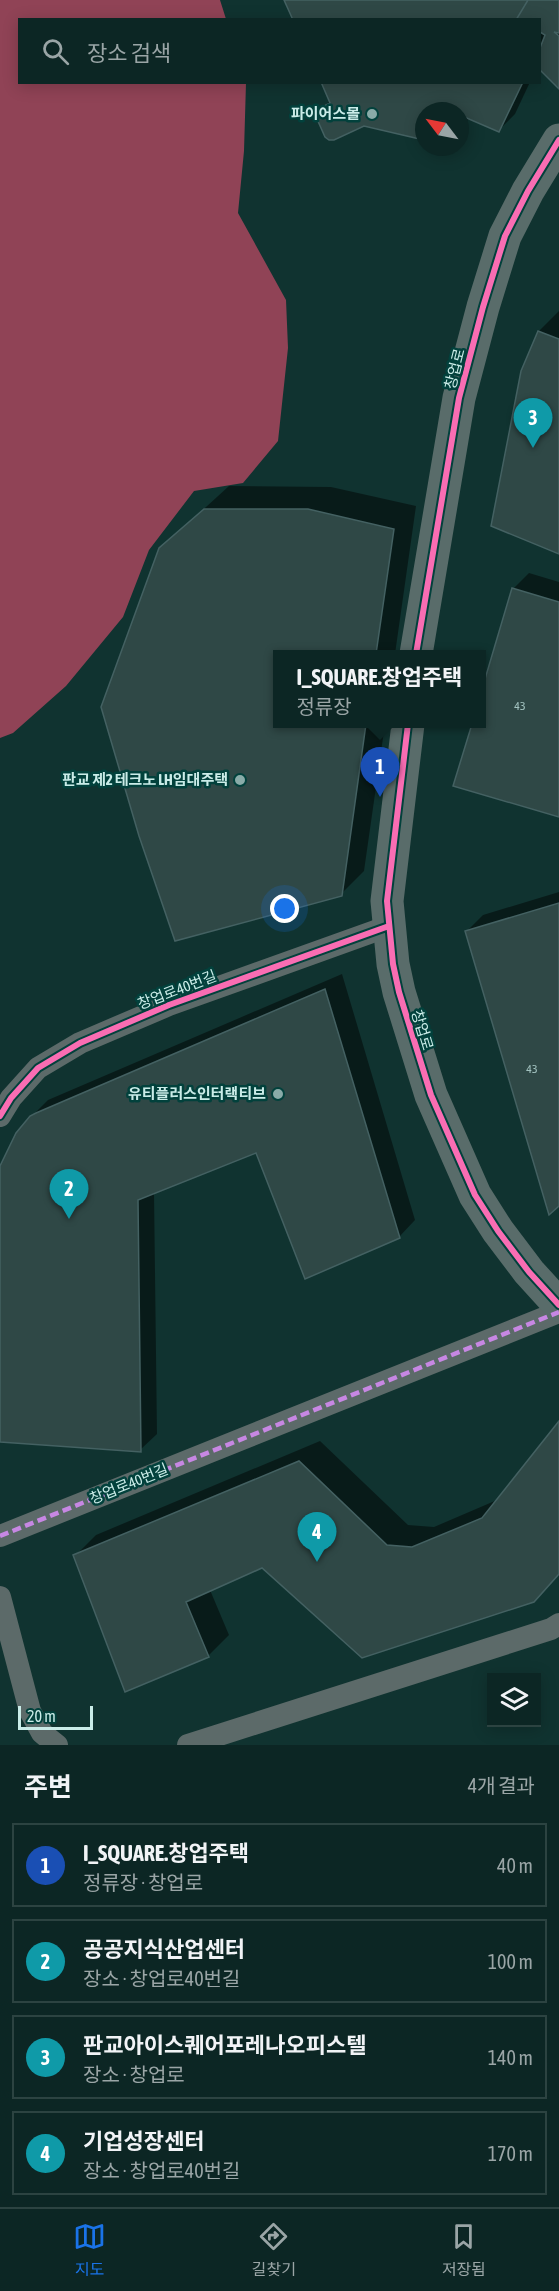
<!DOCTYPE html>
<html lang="ko">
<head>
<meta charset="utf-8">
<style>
	body { margin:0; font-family:"Asap Condensed","Noto Sans KR",sans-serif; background:#1a3231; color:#f1f3f6 }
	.controls { position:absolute; right:18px; bottom:18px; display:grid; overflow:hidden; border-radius:0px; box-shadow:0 3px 15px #0003 }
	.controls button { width:54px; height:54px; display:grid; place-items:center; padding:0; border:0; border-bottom:2px solid #2c4341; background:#0c2624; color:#f1f3f6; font:30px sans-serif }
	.compass { position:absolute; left:415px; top:102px; width:54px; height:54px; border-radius:50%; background:#0c2624; box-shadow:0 3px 15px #0003; rotate:302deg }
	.scale { position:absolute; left:18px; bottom:15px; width:75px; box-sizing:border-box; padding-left:6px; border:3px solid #caece8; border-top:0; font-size:16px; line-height:21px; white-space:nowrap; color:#caece8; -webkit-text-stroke:4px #02413c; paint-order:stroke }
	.you { position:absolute; left:285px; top:909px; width:21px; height:21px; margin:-15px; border:4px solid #fff; border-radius:50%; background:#1a73e8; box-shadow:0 0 0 9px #1a73e833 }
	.badge { display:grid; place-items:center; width:39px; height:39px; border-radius:50%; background:#1a73e8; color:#fff; font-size:20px; font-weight:700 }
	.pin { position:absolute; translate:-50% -50px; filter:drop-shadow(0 2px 3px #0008) }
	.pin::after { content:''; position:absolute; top:32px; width:21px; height:18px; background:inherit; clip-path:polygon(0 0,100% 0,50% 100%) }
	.popup { position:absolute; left:273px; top:650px; width:213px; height:78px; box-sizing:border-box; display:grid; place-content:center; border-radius:0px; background:#0c2624; filter:drop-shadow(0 2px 4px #0005); font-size:20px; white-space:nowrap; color:#9aa5a6 }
	.popup b { font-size:22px; color:#f1f3f6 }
	.popup::after { content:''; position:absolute; left:50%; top:100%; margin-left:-12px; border:12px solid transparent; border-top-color:#0c2624 }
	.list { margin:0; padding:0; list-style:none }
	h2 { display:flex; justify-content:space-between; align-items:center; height:78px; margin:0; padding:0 24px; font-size:26px }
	h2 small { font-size:20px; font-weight:400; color:#9aa5a6 }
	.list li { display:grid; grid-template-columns:39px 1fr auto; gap:18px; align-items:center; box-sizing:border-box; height:84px; margin:0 12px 12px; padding:0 12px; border:2px solid #2c4341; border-radius:0px }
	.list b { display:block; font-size:22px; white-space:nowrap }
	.list p { margin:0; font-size:20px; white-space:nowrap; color:#9aa5a6 }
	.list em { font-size:20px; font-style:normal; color:#9aa5a6 }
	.icon { flex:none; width:33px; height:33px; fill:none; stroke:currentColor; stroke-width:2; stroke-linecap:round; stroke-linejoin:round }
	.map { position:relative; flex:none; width:559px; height:1745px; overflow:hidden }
	.search { position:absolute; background:#0c2624; box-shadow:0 3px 15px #0003; left:18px; right:18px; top:18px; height:66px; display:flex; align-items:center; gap:15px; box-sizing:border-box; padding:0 21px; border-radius:0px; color:#9aa5a6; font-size:22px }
	.sheet { height:462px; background:#0c2624 }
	nav { display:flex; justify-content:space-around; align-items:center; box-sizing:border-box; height:84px; border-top:2px solid #2c4341; background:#0c2624; font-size:16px; color:#9aa5a6 }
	nav a { display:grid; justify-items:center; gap:3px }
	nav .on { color:#1a73e8 }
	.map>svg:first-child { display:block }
</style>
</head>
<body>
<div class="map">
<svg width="559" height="1745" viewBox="0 0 559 1745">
	<rect width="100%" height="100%" fill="#103330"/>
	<path fill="#904356" d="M0,0H220L226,19L20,20V82L246,83L244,151L238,213L286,300L288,348L278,441L243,483L194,491L149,550L123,617L66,686L13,733L0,738Z"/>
	<path fill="#0007" d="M285,0H559V87L540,68V20Z
		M323,82H530L515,114L499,130L469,118L460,132V111H424V139L364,124L323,107L331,100Z
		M559,311V552L523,371L539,331Z
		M229,486L331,487L416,506L395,654H278V724H385L364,871L341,894L160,549Z
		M529,573L559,582V815L455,785L473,724H482L513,589Z
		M559,892V1204L466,932L483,915Z
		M342,974L415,1220L399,1237L257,1151L154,1192L157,1434L140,1450L0,1440V1172L31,1117L48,1100Z
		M559,1424V1575L534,1601L262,1567L210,1590L229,1635L208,1656L75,1556L96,1535L320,1441L408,1525L434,1527L497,1500Z"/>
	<path fill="#2f4846" stroke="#446162" stroke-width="1.5" d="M284,0H528L516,20H293Z
		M528,0H559V33L554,32L559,36V89L540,70V48L545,35L540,32V20H516Z
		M321,82H523L499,132L462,116L460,121V111H424V140L364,126L334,140H329L325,137L317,119L322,107L330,103Z
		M538,331L559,339V554L491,526L521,371Z
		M204,509H308L394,529L376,654H278V724H366L342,896L175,941L139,836L101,707L159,548Z
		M512,588L559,602V817L453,786L472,724H482V689Z
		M559,903V1206L549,1215L465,931Z
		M325,989L400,1238L305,1279L256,1153L138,1200L141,1452L0,1442V1166L16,1133L30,1116L36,1113Z
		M559,1421V1574L534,1602L362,1658L262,1568L186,1602L209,1657L125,1692L73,1555L299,1461L387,1545L412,1547L482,1518Z"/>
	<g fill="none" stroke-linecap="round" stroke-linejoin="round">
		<path stroke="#5c6a69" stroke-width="22" d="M0,1116L11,1098L38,1068L80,1043L169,1005L389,926
			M0,1536L559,1312
			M0,1597L30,1711L42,1733L57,1745
			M188,1745L551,1629L559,1624"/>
		<path stroke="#596c6a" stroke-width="33" d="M416,654L459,398L483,307L505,236L528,191L559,140
			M408,724L387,901L393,964L399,992L431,1095L475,1195L498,1231L529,1272L559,1305"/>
		<path stroke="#c787e3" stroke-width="4.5" stroke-dasharray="9 4.5" stroke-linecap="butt" d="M0,1536L559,1312"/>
		<defs>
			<path id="cycleway" d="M416,654L459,398L483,307L505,236L528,191L559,140
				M408,724L387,901L393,964L399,992L431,1095L475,1195L498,1231L529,1272L559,1305
				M0,1116L11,1098L38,1068L80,1043L169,1005L389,926"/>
		</defs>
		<use href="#cycleway" stroke="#02413c" stroke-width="10"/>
		<use href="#cycleway" stroke="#f96db3" stroke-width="6"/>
	</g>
	<g fill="#89aba8" stroke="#02413c" stroke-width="2">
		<circle cx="372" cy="114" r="6"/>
		<circle cx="240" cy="780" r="6"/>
		<circle cx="278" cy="1094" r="6"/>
	</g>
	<g text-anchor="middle" stroke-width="5" stroke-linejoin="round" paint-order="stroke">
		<g font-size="12" fill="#a3c3c0">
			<text x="520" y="710">43</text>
			<text x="532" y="1073">43</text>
		</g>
		<g font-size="15" font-weight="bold" fill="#caece8" stroke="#02413c" text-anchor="end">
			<text x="360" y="119">파이어스몰</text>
			<text x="228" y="785">판교 제2 테크노 LH임대주택</text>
			<text x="266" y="1099">유티플러스인터랙티브</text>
		</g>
		<g font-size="15" fill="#caece8" stroke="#02413c">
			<text transform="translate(455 369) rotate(-76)" y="5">창업로</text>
			<text transform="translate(177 990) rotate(-21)" y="5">창업로40번길</text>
			<text transform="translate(422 1030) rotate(73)" y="5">창업로</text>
			<text transform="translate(129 1484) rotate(-22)" y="5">창업로40번길</text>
		</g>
	</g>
</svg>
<div class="controls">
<button><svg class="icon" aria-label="layers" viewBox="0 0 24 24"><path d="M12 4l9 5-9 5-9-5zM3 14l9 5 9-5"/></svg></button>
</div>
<svg class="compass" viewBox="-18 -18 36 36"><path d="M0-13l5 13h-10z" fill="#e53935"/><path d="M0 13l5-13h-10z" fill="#9aa5a6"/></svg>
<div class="scale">20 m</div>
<div class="you"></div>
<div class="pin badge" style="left:380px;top:797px;background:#1a4fb4">1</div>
<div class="popup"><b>I_SQUARE.창업주택</b>정류장</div>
<div class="pin badge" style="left:69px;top:1219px;background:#0f9aa8">2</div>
<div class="pin badge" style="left:533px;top:448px;background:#0f9aa8">3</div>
<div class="pin badge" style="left:317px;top:1562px;background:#0f9aa8">4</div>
<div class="search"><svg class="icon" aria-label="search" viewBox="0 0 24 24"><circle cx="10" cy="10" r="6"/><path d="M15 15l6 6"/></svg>장소 검색</div>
</div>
<section class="sheet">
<h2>주변<small>4개 결과</small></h2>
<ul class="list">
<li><span class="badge" style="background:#1a4fb4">1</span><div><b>I_SQUARE.창업주택</b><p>정류장 · 창업로</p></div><em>40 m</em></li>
<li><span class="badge" style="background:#0f9aa8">2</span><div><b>공공지식산업센터</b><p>장소 · 창업로40번길</p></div><em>100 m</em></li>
<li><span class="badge" style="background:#0f9aa8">3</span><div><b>판교아이스퀘어포레나오피스텔</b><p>장소 · 창업로</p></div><em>140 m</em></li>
<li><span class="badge" style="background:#0f9aa8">4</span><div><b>기업성장센터</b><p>장소 · 창업로40번길</p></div><em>170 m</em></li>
</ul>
</section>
<nav>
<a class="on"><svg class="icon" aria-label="map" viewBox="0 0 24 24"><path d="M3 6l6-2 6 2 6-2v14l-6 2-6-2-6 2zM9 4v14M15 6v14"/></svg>지도</a>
<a><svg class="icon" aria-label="directions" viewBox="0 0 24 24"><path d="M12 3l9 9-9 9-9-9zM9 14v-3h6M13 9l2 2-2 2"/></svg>길찾기</a>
<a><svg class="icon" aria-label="saved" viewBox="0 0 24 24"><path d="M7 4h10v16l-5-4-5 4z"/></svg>저장됨</a>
</nav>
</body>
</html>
